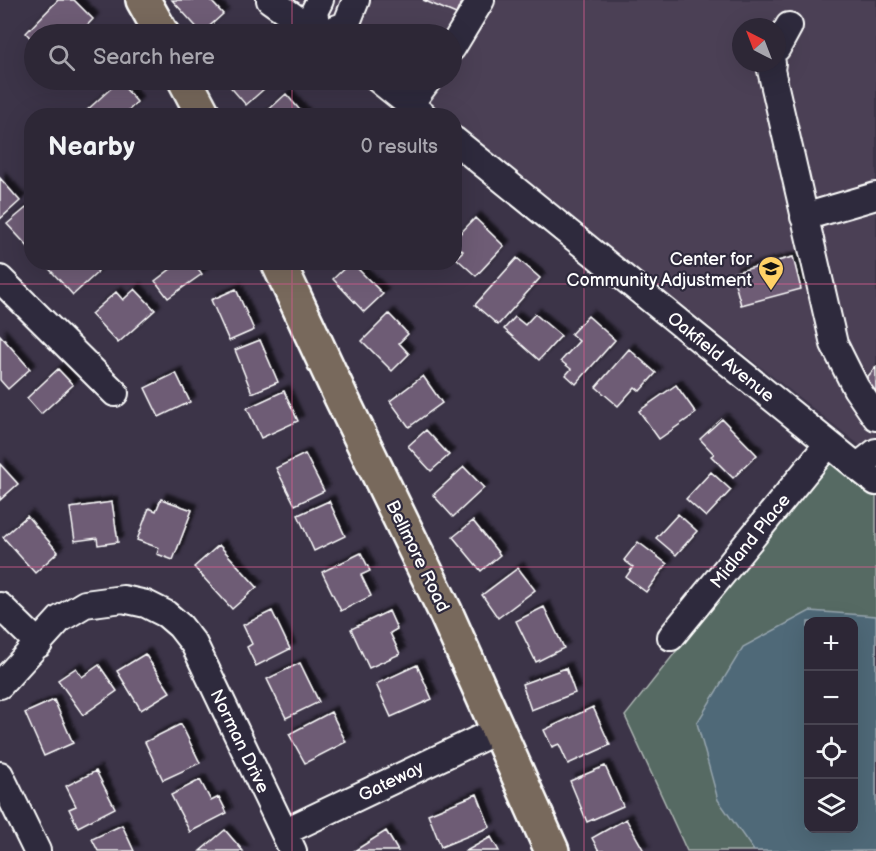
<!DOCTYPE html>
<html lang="en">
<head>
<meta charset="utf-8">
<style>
	body { margin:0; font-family:"Balsamiq Sans",sans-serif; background:#393342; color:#f1f3f6 }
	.controls { position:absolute; right:18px; bottom:18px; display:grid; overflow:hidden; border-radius:12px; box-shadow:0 6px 24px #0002 }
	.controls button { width:54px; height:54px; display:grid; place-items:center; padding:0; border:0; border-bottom:2px solid #484451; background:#2d2736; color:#f1f3f6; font:30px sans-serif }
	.compass { position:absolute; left:732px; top:18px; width:54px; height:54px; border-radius:50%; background:#2d2736; box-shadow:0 6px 24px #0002; rotate:318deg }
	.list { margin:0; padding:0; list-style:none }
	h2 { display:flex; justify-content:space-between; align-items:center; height:78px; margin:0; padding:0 24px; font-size:26px }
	h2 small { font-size:20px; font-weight:400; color:#a7a5ad }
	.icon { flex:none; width:33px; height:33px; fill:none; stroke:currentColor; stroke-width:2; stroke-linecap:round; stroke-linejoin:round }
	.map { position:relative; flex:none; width:876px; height:851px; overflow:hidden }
	.search { position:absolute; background:#2d2736; box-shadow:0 6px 24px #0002; left:24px; top:24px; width:438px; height:66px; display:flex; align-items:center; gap:15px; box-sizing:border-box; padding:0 21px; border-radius:33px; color:#a7a5ad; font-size:22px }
	.panel { position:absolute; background:#2d2736; box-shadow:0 6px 24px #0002; left:24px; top:108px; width:438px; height:162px; border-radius:24px }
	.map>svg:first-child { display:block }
</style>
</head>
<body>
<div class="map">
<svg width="876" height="851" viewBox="0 0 876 851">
	<defs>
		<filter id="shadow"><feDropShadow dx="5.5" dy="-5.5" stdDeviation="1.5" flood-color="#0009"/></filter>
	</defs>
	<rect width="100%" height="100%" fill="#3c3448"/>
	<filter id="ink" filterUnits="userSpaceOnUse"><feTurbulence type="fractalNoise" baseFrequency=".0167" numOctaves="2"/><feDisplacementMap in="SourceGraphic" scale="12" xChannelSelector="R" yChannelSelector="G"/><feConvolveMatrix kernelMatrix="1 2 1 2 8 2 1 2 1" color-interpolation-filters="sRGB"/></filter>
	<g filter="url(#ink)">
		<path fill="#4b4055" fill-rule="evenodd" d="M294,0H876V458L455,126L454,116L441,115L395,80H452V34H338ZM741,27H777V63H741Z"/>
		<path fill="#576a63" stroke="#abb4b1" stroke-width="1.5" fill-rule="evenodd" d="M830,457L876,495V851H687L625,716ZM808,622H854V828H808Z"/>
		<path fill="#506978" stroke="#96a5ae" stroke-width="1.5" fill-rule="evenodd" d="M810,611L876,616V851H754L718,800L697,723L743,647ZM808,622H854V828H808Z"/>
		<path fill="#6e5b74" stroke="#fff" stroke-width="1.5" filter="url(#shadow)" d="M58,0H74L93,19L79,34H34V42L26,33Z
			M172,0H210L223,14L202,33Z
			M423,0H462L456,14Z
			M233,80H274L246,105L228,84Z
			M119,81L137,102L123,116H88L85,112Z
			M286,94L305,116H262Z
			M0,178L20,201L0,219Z
			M32,203V251L7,224Z
			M475,218L504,246L476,276L456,258L463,251L454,244V240Z
			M793,257L801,289L741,305L732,273Z
			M517,258L540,278L498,325L475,305Z
			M43,262H90L98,272L73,295Z
			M180,262H193L202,274L168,298L155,281Z
			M351,262L383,294L364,312L333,279Z
			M135,289L155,310L118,343L91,314L116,292L123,300Z
			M236,289L254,330L229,341L211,300Z
			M389,314L408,334L399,343L409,354L392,371L362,341Z
			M535,314L561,336L539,360L504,329L515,317L525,325Z
			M588,316L615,340L576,384L566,375L571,369L561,361L579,341L571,334Z
			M0,335L30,369L8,389L0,380Z
			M260,340L278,382L252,393L235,350Z
			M629,349L656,373L640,391L635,387L618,406L596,387Z
			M876,367V393L863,382Z
			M58,369L73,385L41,414L27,398Z
			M176,373L190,402L159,417L145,388Z
			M423,376L442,403L409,427L390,401Z
			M676,385L696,413L659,439L639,411Z
			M284,391L298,421L261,438L247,408Z
			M722,419L757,455L733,478L711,456L714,454L700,439Z
			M426,430L449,455L431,471L408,446Z
			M305,454L324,491L295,505L276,468Z
			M0,464L18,484L0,500Z
			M464,467L484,488L453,517L433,495Z
			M711,472L731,490L706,517L686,499Z
			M161,499L192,510L173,560L157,554L159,548L137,540L149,508L156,511Z
			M329,501L345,536L314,551L298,515Z
			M112,502L118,542L98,545L97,538L75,541L70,508Z
			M678,514L697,531L676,555L656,538Z
			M27,516L58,552L35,573L3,537Z
			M473,521L500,555L481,571L453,537Z
			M638,542L667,564L646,592L626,577L633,567L624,560Z
			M219,545L257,587L232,609L194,567Z
			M361,553L370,571L361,575L371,596L341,611L322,572Z
			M518,568L535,590L498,618L482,595Z
			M544,607L564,648L536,662L516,621Z
			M272,611L290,649L256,666L247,647L252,644L243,625Z
			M389,611L397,629L390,633L400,654L369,668L351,629Z
			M145,654L170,692L141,710L117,671Z
			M300,663L319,702L286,718L267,679Z
			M99,665L117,691L83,715L58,680L76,668L82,677Z
			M417,665L432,699L391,717L376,684Z
			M566,668L575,693L531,710L522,684Z
			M54,700L73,743L44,756L25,713Z
			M593,707L610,745L568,764L559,744L552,747L544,730Z
			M331,712L346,742L305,763L289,734Z
			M181,724L200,763L163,780L145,742Z
			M605,766L623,806L587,822L570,781Z
			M96,771L115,808L78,827L69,809L76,806L66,786Z
			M200,780L211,801L219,797L227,813L190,832L171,795Z
			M477,794L490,827L441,847L428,814Z
			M626,819L644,851H599L592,838Z
			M122,825L134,851H98L92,839Z
			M225,830L243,851H200Z
			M386,831L398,851H354Z
			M491,837L499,851H466Z"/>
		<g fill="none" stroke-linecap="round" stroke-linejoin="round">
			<defs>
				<path id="minor" d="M270,0L318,34
					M318,34L314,12L320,0
					M321,34L346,25L356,0
					M452,48L481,0
					M777,48L789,26
					M772,63L771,70L834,344L856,388L876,417
					M379,80L424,116
					M410,104L428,80
					M454,140L876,482
					M804,217L876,196
					M0,279L115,393
					M857,467L876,452
					M0,606L39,644
					M671,637L828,444
					M0,685L60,619L85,604L123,599L146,604L166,614L180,626L194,644L293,851
					M0,775L37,851
					M284,832L498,730"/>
				<path id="major" d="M143,0L162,34
					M185,80L204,116
					M278,262L341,397L445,611L552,851"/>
			</defs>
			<use href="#minor" stroke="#fff" stroke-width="30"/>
			<use href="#major" stroke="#fff" stroke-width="38"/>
			<use href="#minor" stroke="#2f2a3d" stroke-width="26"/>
			<use href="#major" stroke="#78695c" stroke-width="33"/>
		</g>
	</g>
	<path fill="none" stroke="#d45d8c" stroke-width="1.5" stroke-opacity="0.55" d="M292,0V34M584,0V851M292,80V116M292,262V851M0,284H876M0,567H876"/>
	<defs>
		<symbol id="school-pin" viewBox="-11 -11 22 30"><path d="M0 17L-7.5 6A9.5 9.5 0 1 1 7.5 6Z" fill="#ffd166" stroke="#2f2a3d"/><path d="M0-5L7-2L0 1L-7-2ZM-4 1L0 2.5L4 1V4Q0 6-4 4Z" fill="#111"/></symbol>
	</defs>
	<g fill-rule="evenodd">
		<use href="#school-pin" x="756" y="254" width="30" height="40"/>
	</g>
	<g text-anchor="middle" stroke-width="4.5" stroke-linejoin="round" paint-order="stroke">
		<g font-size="18" fill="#fff" stroke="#2f2a3d" text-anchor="end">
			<text x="752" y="265">Center for<tspan x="752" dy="21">Community Adjustment</tspan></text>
		</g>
		<g font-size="18" fill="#fff" stroke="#2f2a3d">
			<text transform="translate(721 357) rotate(39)" y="6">Oakfield Avenue</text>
			<text transform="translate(750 541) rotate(-51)" y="6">Midland Place</text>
			<text transform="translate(418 556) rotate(64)" y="6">Bellmore Road</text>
			<text transform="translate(240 741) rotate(64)" y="6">Norman Drive</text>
			<text transform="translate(391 781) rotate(-26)" y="6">Gateway</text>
		</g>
	</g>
</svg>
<div class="controls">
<button>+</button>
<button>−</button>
<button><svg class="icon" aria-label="locate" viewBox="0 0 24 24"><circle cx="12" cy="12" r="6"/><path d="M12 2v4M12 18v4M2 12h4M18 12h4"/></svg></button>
<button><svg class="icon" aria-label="layers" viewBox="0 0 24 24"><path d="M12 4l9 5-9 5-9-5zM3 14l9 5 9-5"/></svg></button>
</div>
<svg class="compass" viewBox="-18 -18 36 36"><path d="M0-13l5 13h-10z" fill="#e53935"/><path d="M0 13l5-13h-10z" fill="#a7a5ad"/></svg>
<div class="search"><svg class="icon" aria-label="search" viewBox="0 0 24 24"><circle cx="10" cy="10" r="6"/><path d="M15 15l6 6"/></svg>Search here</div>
<section class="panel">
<h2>Nearby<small>0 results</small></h2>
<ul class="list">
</ul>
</section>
</div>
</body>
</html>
